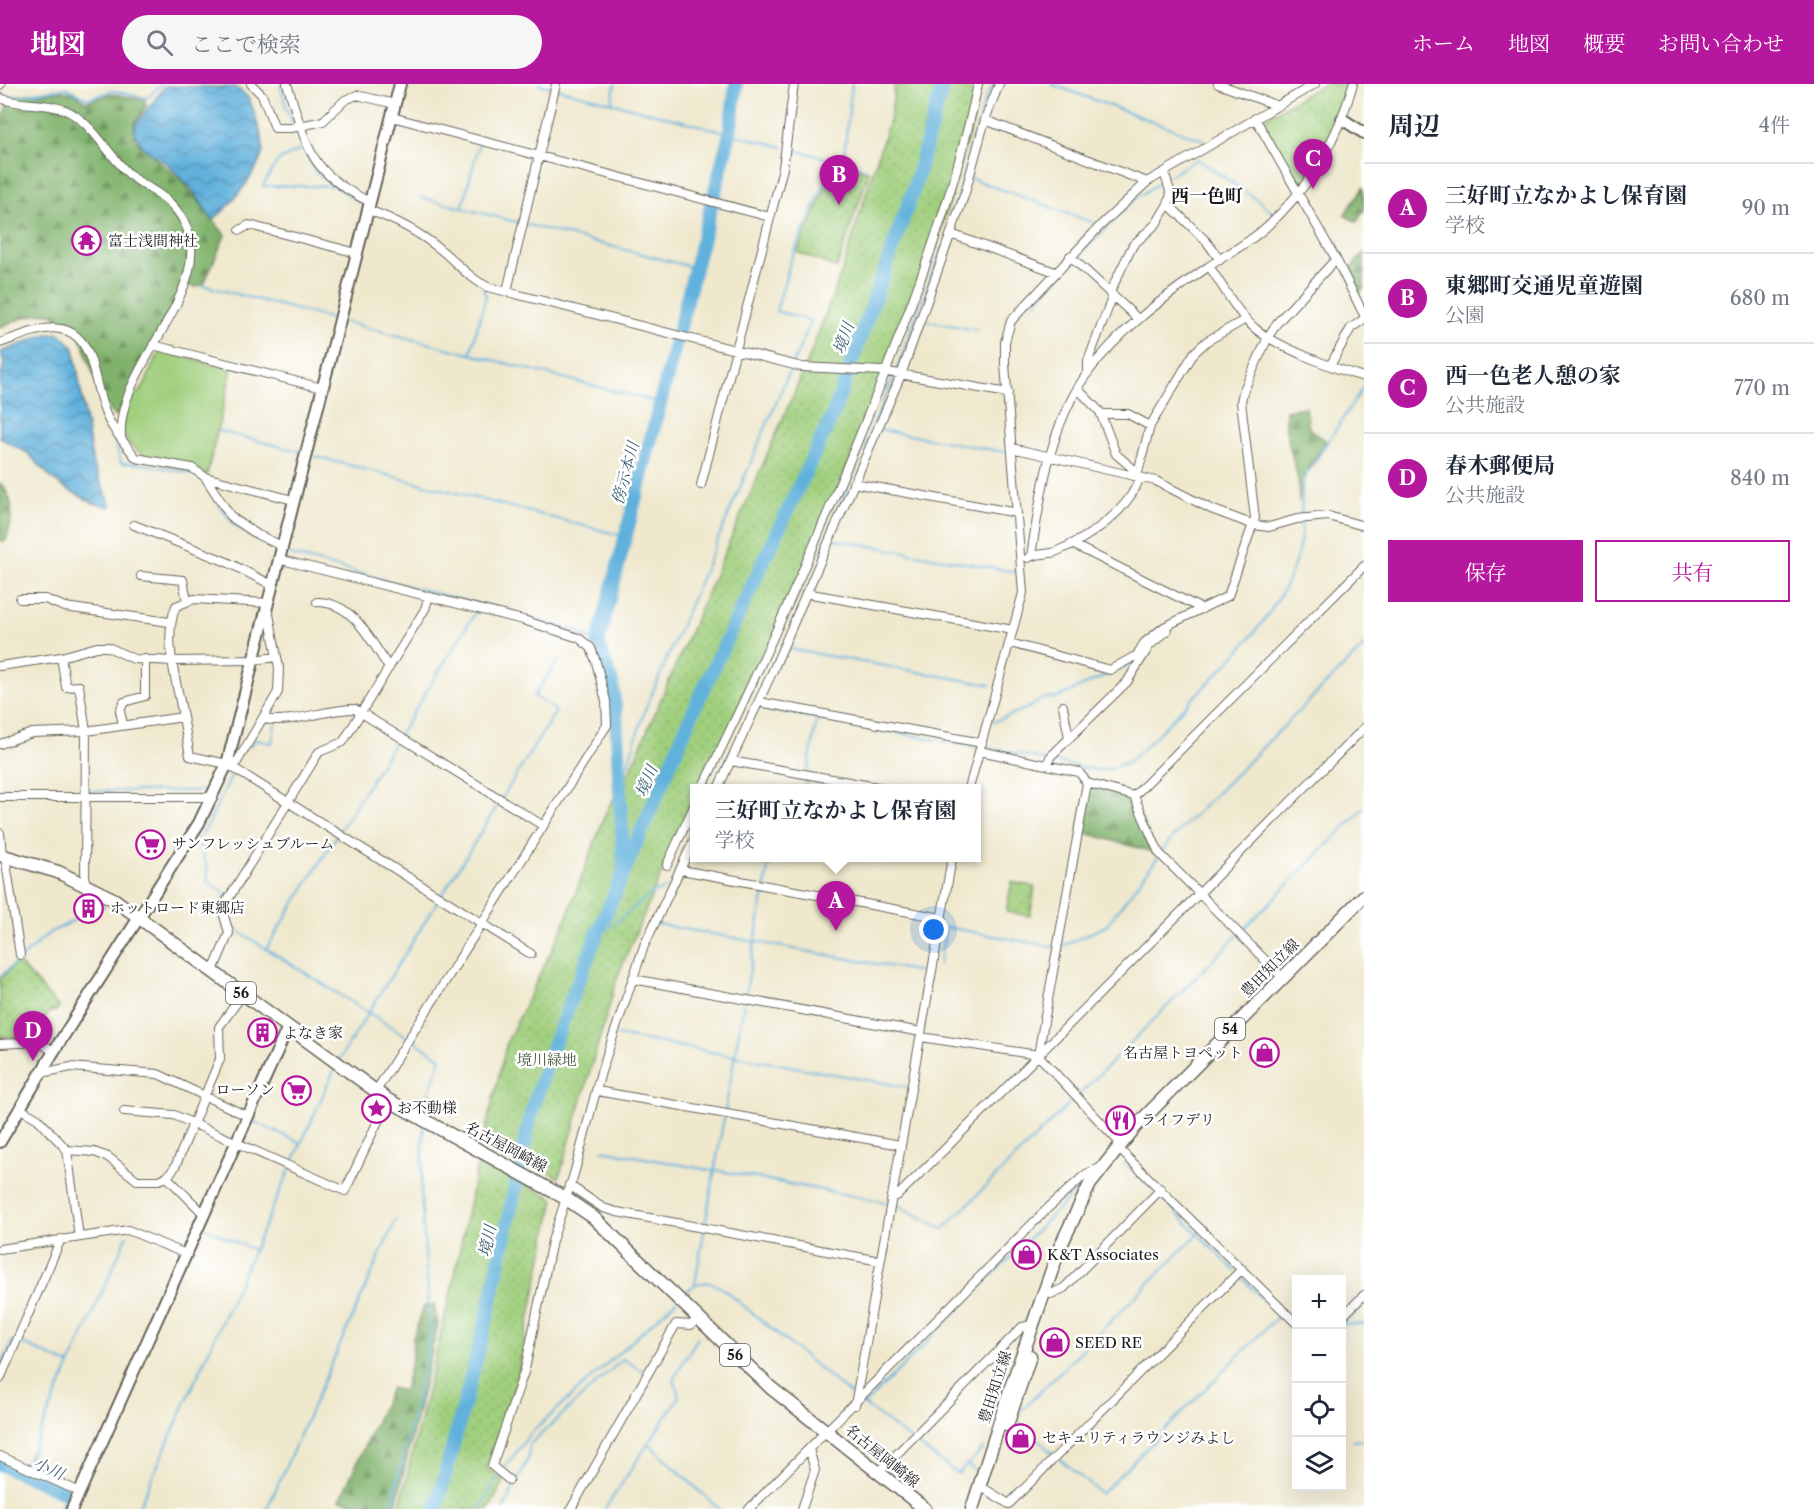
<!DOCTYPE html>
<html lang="ja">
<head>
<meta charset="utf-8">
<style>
	body { margin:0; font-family:"Libre Caslon Text","Noto Serif JP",serif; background:#f6f6f7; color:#1f2937 }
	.controls { position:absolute; right:18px; bottom:18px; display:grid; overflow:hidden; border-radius:0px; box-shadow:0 6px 24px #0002 }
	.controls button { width:54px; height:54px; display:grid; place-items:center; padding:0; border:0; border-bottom:2px solid #e0e1e3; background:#fff; color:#1f2937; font:30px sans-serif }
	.you { position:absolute; left:934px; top:846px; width:21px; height:21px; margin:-15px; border:4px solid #fff; border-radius:50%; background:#1a73e8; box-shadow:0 0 0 9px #1a73e833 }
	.badge { display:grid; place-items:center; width:39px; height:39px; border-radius:50%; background:#b5179e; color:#fff; font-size:20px; font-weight:700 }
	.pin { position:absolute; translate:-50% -50px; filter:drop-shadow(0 2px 3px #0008) }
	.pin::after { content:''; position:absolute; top:32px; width:21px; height:18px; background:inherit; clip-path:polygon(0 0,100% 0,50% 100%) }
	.popup { position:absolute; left:690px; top:700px; width:291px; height:78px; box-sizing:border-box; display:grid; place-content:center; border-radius:0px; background:#fff; filter:drop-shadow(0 2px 4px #0005); font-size:20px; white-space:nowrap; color:#747a83 }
	.popup b { font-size:22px; color:#1f2937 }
	.popup::after { content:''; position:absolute; left:50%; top:100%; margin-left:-12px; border:12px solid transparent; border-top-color:#fff }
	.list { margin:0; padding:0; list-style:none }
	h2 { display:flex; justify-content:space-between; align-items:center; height:78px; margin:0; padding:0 24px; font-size:26px }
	h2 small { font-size:20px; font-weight:400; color:#747a83 }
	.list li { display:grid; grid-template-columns:39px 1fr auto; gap:18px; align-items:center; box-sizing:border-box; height:90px; padding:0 24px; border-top:2px solid #e0e1e3 }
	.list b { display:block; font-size:22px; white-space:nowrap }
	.list p { margin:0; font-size:20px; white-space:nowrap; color:#747a83 }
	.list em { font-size:20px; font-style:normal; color:#747a83 }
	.actions { display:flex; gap:12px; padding:18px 24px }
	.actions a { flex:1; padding:14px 0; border:2px solid #b5179e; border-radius:0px; text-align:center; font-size:21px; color:#b5179e }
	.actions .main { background:#b5179e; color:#fff }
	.icon { flex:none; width:33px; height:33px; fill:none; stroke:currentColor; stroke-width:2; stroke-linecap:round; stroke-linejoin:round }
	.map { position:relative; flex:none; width:1364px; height:1425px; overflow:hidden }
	header { display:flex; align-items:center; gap:36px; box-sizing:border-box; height:84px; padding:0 30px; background:#b5179e; color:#fff }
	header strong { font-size:28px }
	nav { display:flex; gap:33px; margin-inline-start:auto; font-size:21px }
	.search { width:420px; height:54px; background:#f6f6f7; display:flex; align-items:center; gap:15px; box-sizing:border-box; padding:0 21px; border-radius:33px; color:#747a83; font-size:22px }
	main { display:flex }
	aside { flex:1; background:#fff }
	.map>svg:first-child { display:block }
</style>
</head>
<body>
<header>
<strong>地図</strong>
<div class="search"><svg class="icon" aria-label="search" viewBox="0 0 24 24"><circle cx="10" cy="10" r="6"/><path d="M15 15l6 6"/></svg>ここで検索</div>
<nav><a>ホーム</a><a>地図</a><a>概要</a><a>お問い合わせ</a></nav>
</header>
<main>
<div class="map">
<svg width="1364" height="1425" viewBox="0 0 1364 1425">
	<defs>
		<pattern id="forest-firs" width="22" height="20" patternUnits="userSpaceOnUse" patternTransform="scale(1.5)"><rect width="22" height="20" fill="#80b26c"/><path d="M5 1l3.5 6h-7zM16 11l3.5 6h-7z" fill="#689058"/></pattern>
		<pattern id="park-dots" width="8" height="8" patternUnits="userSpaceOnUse" patternTransform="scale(1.5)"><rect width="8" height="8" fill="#a0cf7d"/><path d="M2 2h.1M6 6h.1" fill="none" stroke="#89b16b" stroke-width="1.8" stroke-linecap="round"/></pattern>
		<pattern id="water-waves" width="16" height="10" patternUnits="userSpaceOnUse" patternTransform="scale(1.5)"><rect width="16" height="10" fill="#61b1dc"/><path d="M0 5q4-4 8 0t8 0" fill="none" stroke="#4f8fb2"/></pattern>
	</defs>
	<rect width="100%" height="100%" fill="#fff"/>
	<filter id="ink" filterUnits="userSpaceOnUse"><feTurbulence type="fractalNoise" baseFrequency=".0167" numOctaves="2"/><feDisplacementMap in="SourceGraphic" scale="12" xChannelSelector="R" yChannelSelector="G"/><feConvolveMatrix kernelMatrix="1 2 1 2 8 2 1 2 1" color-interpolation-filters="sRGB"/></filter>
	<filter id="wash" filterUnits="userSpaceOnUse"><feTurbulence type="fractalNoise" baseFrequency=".008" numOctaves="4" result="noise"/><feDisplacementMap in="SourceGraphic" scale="24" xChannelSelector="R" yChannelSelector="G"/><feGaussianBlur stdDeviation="1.35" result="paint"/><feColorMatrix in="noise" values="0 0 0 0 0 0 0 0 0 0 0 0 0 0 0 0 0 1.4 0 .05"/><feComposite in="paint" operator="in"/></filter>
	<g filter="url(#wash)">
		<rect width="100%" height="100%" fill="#efe8cd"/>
		<path fill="#a0cf7d" stroke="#5e764c" stroke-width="1.5" d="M161,267L232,285L207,391C171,380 100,373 129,316C132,311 139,310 143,304C150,292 151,278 161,267Z"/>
		<path fill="url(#forest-firs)" stroke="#4e6744" stroke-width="1.5" d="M61,7L74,9L86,18L110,10L145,16L146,22L134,40L135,56L185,100L225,151L204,200L196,203L184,201L124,322L115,333L104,320L80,252L74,245L57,239V233C41,223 16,237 0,243V45L7,22L5,13Z
			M1363,104L1364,126L1357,138L1344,131Z
			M1364,169V204L1358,211L1347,188Z
			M1306,323L1309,344L1326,357L1301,398L1299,418L1298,396L1286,347V326Z
			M0,399C17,417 12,435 6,457H0Z
			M1088,702L1132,714L1156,769L1079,747Z
			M434,1221L438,1240L395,1425L340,1416L391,1304L404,1307L412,1274L413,1254L424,1222Z"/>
		<path fill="url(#park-dots)" stroke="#5e764c" stroke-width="1.5" d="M895,0H980L974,34L935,166L797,507L703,704H695V720L661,790L618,891L559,1094L484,1052L507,958L563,843L606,728L631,684L807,279L843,184L891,30Z
			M1323,0H1349L1323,69L1298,103L1260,37Z
			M837,79L869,88L837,184L797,168Z
			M1012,798L1035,803L1030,832L1006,828Z
			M18,878L59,923L55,928L52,926L40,940L42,954L2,953L0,948V894Z
			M478,1076L554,1115L516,1299L487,1384L504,1397L489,1425H399L454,1195Z"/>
		<path fill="url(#water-waves)" stroke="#3e667c" stroke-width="1.5" d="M165,2L234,3C249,10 252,19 256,35C259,45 264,56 263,67C260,85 230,123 215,134L212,136L192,105L165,78L143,64L134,49L136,40Z
			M60,249L74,264L93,381L111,421L109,423L93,419L65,404L53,396L28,369L0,354V296L4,280L1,268L43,251Z"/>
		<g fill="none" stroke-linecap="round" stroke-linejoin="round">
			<path stroke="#61b1dc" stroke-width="2" d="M280,0L286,23L315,88L365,122
				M539,0L783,63
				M1051,0L1203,56
				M0,9L8,13L67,4L87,15L112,7L147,14L162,0
				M612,19L615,0
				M304,64L277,77L263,102H332
				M788,64L867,85
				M843,79L852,0
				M1169,92L1197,75L1259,117L1273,129
				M970,94L1094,139
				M419,113L696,184
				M462,124L479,60
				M954,129L984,20L993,0
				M202,201L336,236
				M1034,219L1132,117L1164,95
				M923,236L976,246
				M345,238L661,319
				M470,270L486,212L483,203
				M896,287L942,163
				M112,346L121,379L143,380L194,390L203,397L233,440L278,468
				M880,346L1005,368
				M219,347L302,368
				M310,371L627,453
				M1301,431L1303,401L1307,390L1364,302
				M832,455L1016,488
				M283,469L484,522
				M820,469L894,292
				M533,535L576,547L598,559
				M784,564L991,601
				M1119,585L1136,577
				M759,624L977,663
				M993,638L1030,623L1042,615L1059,613L1111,589
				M250,663L255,656L272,659L275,640
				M983,663L1095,686L1109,685L1128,678C1151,659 1170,637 1191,616C1238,569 1302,509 1302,437
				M620,692L625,689L645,626L811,237L776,227L791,175L835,76
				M713,704L730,669
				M805,704L817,634
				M0,707H210
				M685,766L695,744
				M1162,767L1173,753L1364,562
				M941,774L947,775
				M442,811L556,627L534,612L558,576
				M219,829L217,825L226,810L208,798L207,783L197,756L207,743L233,688
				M657,840L926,889
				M230,842L441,974L426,1017L424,1032
				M595,855L651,810L667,804
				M1060,863L1106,842L1159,772
				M266,865L477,526
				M939,881L946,843L1054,863
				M0,893L49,849L104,822
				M745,913L770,774
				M617,951L906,1003
				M339,976L439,815
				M1079,1011L1364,724
				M252,1037L301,1059
				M602,1066L714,1087
				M292,1080L335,984
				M1124,1080L1134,1086L1235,1187
				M715,1086L896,1120L943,1145L1075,1014
				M203,1143L254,1166
				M1239,1191L1296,1248
				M695,1199L744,919
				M682,1211C696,1198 704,1194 722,1204L855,1314
				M1342,1241L1364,1219
				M1342,1241L1364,1240
				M0,1285L12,1258H19L70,1281
				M860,1317L864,1321L1084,1099
				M864,1321L958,1390L984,1364
				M1021,1327L1198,1150
				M1019,1338L1054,1371
				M1353,1357L1364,1356
				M649,1360L719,1425
				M1060,1375L1101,1410L1279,1231
				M968,1381L975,1387
				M502,1387L530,1350L676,1217
				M22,1389L127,1152
				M138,1425L290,1085
				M267,1425L396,1135
				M391,1425L431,1252L421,1111L424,1040
				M479,1425L499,1392
				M503,1425L529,1373V1361L623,1275L644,1288
				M605,1425L679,1313L674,1294L698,1253"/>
			<path stroke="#61b1dc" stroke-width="14" d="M624,785L616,632L612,599L598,559L730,49L736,0
				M0,1380L72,1411L66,1425
				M436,1425L488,1230L532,1026L549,972L597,850L695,623L833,330L913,107L943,0"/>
		</g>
	</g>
	<g filter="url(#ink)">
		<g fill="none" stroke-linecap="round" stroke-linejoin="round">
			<defs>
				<path id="street" d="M251,0L262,11L275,44H291L323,37L345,16L357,11L395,20
					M287,0C308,62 306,87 370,118
					M1218,0L1278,22
					M0,1L1,0
					M0,14C21,23 50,17 71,29C95,43 109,72 130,91C143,102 159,108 171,120C239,189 114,278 121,353
					M392,33L770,133
					M1255,34L1336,175L1364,231
					M985,36L1147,98
					M1168,120L1206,157L1220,176
					M368,126C394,135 419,148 441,166C457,179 470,195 488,203L802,283L882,287L1008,309
					M240,146L249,141L357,169
					M951,150L1055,188
					M1070,172L1138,235
					M1209,182C1223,202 1237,230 1257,246C1280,264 1335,285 1364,293
					M507,207L556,0
					M1110,208L1133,161L1156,140L1168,120L1171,110L1164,88
					M0,259C34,247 74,227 90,274C96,292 98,311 105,328C111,345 126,360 136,374L192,384L205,393L293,416
					M153,261L322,304
					M1331,280L1351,244L1364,235
					M1088,289V277L1113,211
					M1078,305L1100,328L1116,370L1138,389
					M1101,330H1128L1150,342
					M1012,364L1156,397L1211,425L1254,441L1269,443L1297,435L1328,432L1364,442
					M1137,392L1150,342L1194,269L1207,257L1246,235
					M205,393L231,433L258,451L282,462
					M853,399L1017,429
					M701,401L783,84L794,0
					M134,441L227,478L272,501
					M1072,460L1202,525
					M1031,472C1041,409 1049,344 1086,291C1117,248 1164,213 1208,183C1227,170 1247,160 1264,145C1308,107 1338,55 1353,0
					M1028,474C1036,469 1046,471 1055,468C1089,454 1128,428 1140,393
					M278,475L523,536L579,554L591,564L596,578L606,617L607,641L376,1007
					M141,492L183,496L187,517
					M806,509L1013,546
					M20,515H45L65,523L169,538
					M317,518C354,518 370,556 389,584
					M1010,559L1110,586L1137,571L1144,559L1164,543L1228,512L1255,434L1241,318L1243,308L1268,253L1277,239L1336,175
					M61,573L66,603L79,602L86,647L85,799
					M0,582L61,573L97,563H108L134,575L173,577L253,576L277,573
					M759,618L982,659
					M1063,622L1069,654
					M183,633L190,672L227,680L531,870
					M263,635C294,640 324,625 355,625L542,741
					M123,641L120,627L124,618L145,612V575
					M0,660L32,649L86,647L183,633C177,596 162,557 176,522L194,515L268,519
					M980,667L1079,688L1087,699L1134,712
					M731,677L883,704
					M228,678H237L278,608L279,584L269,530L266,526
					M1048,681L1050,673L1127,598L1150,561L1167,547
					M702,704C769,568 829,430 885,289C922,194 957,100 978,0
					M718,704L771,591L901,291L965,109L985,36L999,0
					M969,704L1023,509L1005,280V258L1011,237L1101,141L1147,98L1315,0
					M1134,712L1364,482
					M1134,712L1159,769L1282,893
					M0,713H213
					M0,749L2,771
					M5,772L20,871
					M667,781L695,720
					M681,786L942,834
					M213,887L229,849L222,825L319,668L343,658L425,525L429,512
					M633,895L921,948
					M921,953L1038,971L1120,1059
					M0,960L38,958L54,967
					M1038,971L1087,699
					M41,989L71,983L158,990L247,1032
					M597,1007L901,1061
					M19,1024L38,1035L67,1066L79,1153
					M124,1027L174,1031L345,1107L388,1016
					M1117,1063L1296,1239
					M67,1066L94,1068L108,1073L137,1096H159L167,1093L175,1083L220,975L219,943L243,910
					M167,1093L204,1130
					M569,1101L603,1124L617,1128L880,1177
					M891,1112H897L944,1066L1364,644
					M0,1165L128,1146L186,1170
					M1051,1210L1064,1204L1161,1105
					M1342,1233L1364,1211
					M0,1295L61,1155
					M855,1321L952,774
					M0,1372L80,1408
					M878,1389L1022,1243L1032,1241
					M509,1396L492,1382L525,1285L552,1157L574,1090L601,988L644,862L695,754
					M980,1402L1009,1420L1242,1185
					M571,1425L676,1240L691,1241L698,1235
					M749,1425L1048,1124L1086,1090L1100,1084
					M802,1425L815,1386L809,1365"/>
				<path id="secondary" d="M1342,35L1364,49
					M0,1058L54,967L199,739L227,680L400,0
					M72,1425L288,943"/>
				<path id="primary" d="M0,771L58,788L115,816L388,1016L565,1114L593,1133L771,1304L925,1425
					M1007,1341L1030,1272
					M972,1425L1010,1306L1060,1163L1090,1100L1135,1043L1364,812"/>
			</defs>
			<use href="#street" stroke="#66635a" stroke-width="10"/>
			<use href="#secondary" stroke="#66635a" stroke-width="14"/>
			<use href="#primary" stroke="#66635a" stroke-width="15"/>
			<use href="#street" stroke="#fff" stroke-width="8"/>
			<use href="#secondary" stroke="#fff" stroke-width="10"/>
			<use href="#primary" stroke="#fff" stroke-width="12"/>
		</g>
	</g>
	<defs>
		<symbol id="temple-ring" viewBox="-11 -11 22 22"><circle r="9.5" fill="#fff" stroke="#b5179e" stroke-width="1.5"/><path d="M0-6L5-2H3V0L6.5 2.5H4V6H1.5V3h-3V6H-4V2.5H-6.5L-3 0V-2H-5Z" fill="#b5179e"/></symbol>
		<symbol id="supermarket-ring" viewBox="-11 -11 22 22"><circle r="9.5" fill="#fff" stroke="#b5179e" stroke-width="1.5"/><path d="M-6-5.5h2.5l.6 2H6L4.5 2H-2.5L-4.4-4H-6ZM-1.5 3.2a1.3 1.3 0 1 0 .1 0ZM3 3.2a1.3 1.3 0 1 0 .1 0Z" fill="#b5179e"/></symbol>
		<symbol id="building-ring" viewBox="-11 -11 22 22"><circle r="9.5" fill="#fff" stroke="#b5179e" stroke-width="1.5"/><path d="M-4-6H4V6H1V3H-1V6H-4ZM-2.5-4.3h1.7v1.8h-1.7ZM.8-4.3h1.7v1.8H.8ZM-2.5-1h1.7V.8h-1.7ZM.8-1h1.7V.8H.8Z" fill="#b5179e"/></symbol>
		<symbol id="shop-ring" viewBox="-11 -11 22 22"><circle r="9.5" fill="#fff" stroke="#b5179e" stroke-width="1.5"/><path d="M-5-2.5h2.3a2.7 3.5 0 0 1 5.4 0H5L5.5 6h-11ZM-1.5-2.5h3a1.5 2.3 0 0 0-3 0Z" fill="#b5179e"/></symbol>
		<symbol id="sight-ring" viewBox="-11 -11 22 22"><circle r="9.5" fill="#fff" stroke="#b5179e" stroke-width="1.5"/><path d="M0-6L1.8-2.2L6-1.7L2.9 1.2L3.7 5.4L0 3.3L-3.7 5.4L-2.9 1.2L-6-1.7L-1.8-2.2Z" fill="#b5179e"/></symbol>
		<symbol id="restaurant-ring" viewBox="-11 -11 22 22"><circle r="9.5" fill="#fff" stroke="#b5179e" stroke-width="1.5"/><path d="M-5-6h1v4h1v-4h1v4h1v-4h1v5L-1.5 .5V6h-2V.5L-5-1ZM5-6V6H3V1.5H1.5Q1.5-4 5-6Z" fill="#b5179e"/></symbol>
	</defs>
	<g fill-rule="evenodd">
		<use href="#temple-ring" x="70" y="140" width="33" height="33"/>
		<use href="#supermarket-ring" x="134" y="744" width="33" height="33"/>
		<use href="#building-ring" x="72" y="808" width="33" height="33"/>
		<use href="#building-ring" x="246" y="932" width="33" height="33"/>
		<use href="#shop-ring" x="1248" y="952" width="33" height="33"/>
		<use href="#supermarket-ring" x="280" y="990" width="33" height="33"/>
		<use href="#sight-ring" x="360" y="1008" width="33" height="33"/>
		<use href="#restaurant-ring" x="1104" y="1020" width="33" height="33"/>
		<use href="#shop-ring" x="1010" y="1154" width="33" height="33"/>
		<use href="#shop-ring" x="1038" y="1242" width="33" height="33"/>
		<use href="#shop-ring" x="1004" y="1338" width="33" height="33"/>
	</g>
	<g text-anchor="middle" stroke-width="5" stroke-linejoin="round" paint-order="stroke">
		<g fill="#fff" stroke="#606060" stroke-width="1.5">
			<rect x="226" y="898" width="30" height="22" rx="4.5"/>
			<rect x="1215" y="934" width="30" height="22" rx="4.5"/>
			<rect x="720" y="1260" width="30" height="22" rx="4.5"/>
		</g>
		<g font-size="14" font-weight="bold" fill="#1c1c1c">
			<text x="241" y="914">56</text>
			<text x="1230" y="950">54</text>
			<text x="735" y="1276">56</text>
		</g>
		<g font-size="15" fill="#1c1c1c" stroke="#fff" text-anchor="start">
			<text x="108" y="162">富士浅間神社</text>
			<text x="172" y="765">サンフレッシュブルーム</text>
			<text x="110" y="829">ホットロード東郷店</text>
			<text x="283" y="954">よなき家</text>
			<text x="1243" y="974" text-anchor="end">名古屋トヨペット</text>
			<text x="275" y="1011" text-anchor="end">ローソン</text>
			<text x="397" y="1029">お不動様</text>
			<text x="1141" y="1041">ライフデリ</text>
			<text x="1047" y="1176">K&amp;T Associates</text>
			<text x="1075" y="1264">SEED RE</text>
			<text x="1042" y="1359">セキュリティラウンジみよし</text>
		</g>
		<g font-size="15" fill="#1c1c1c" stroke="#fff">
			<text transform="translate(1270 884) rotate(-45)" y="5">豊田知立線</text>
			<text transform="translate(506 1063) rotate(28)" y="5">名古屋岡崎線</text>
			<text transform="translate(995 1303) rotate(-72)" y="5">豊田知立線</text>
			<text transform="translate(882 1372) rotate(39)" y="5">名古屋岡崎線</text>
		</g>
		<g font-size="15" fill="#4a5b3e" stroke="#fff">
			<text x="547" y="981">境川緑地</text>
		</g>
		<g font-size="16" font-style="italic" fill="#3b5f72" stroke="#fff">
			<text transform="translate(843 254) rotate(-70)" y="6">境川</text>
			<text transform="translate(625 389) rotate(-75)" y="6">傍示本川</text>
			<text transform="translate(646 697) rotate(-67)" y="6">境川</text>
			<text transform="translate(487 1157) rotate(-78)" y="6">境川</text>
			<text transform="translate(49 1384) rotate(24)" y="6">小川</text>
		</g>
		<g font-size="18" font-weight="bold" fill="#1c1c1c" stroke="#fff">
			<text x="1207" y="118">西一色町</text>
		</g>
	</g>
</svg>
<div class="controls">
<button>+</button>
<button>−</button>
<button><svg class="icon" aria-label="locate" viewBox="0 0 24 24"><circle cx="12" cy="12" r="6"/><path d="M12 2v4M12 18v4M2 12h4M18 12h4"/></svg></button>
<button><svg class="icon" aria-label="layers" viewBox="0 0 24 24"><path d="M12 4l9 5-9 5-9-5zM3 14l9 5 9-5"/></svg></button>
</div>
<div class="you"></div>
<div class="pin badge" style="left:836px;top:847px">A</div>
<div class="popup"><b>三好町立なかよし保育園</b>学校</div>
<div class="pin badge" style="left:839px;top:121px">B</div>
<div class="pin badge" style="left:1313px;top:105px">C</div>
<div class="pin badge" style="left:33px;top:977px">D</div>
</div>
<aside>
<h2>周辺<small>4件</small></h2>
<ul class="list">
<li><span class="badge">A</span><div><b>三好町立なかよし保育園</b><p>学校</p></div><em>90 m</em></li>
<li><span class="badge">B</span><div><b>東郷町交通児童遊園</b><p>公園</p></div><em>680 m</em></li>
<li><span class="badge">C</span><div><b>西一色老人憩の家</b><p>公共施設</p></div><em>770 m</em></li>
<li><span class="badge">D</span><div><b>春木郵便局</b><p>公共施設</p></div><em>840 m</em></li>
</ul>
<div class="actions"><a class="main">保存</a><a>共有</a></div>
</aside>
</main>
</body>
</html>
